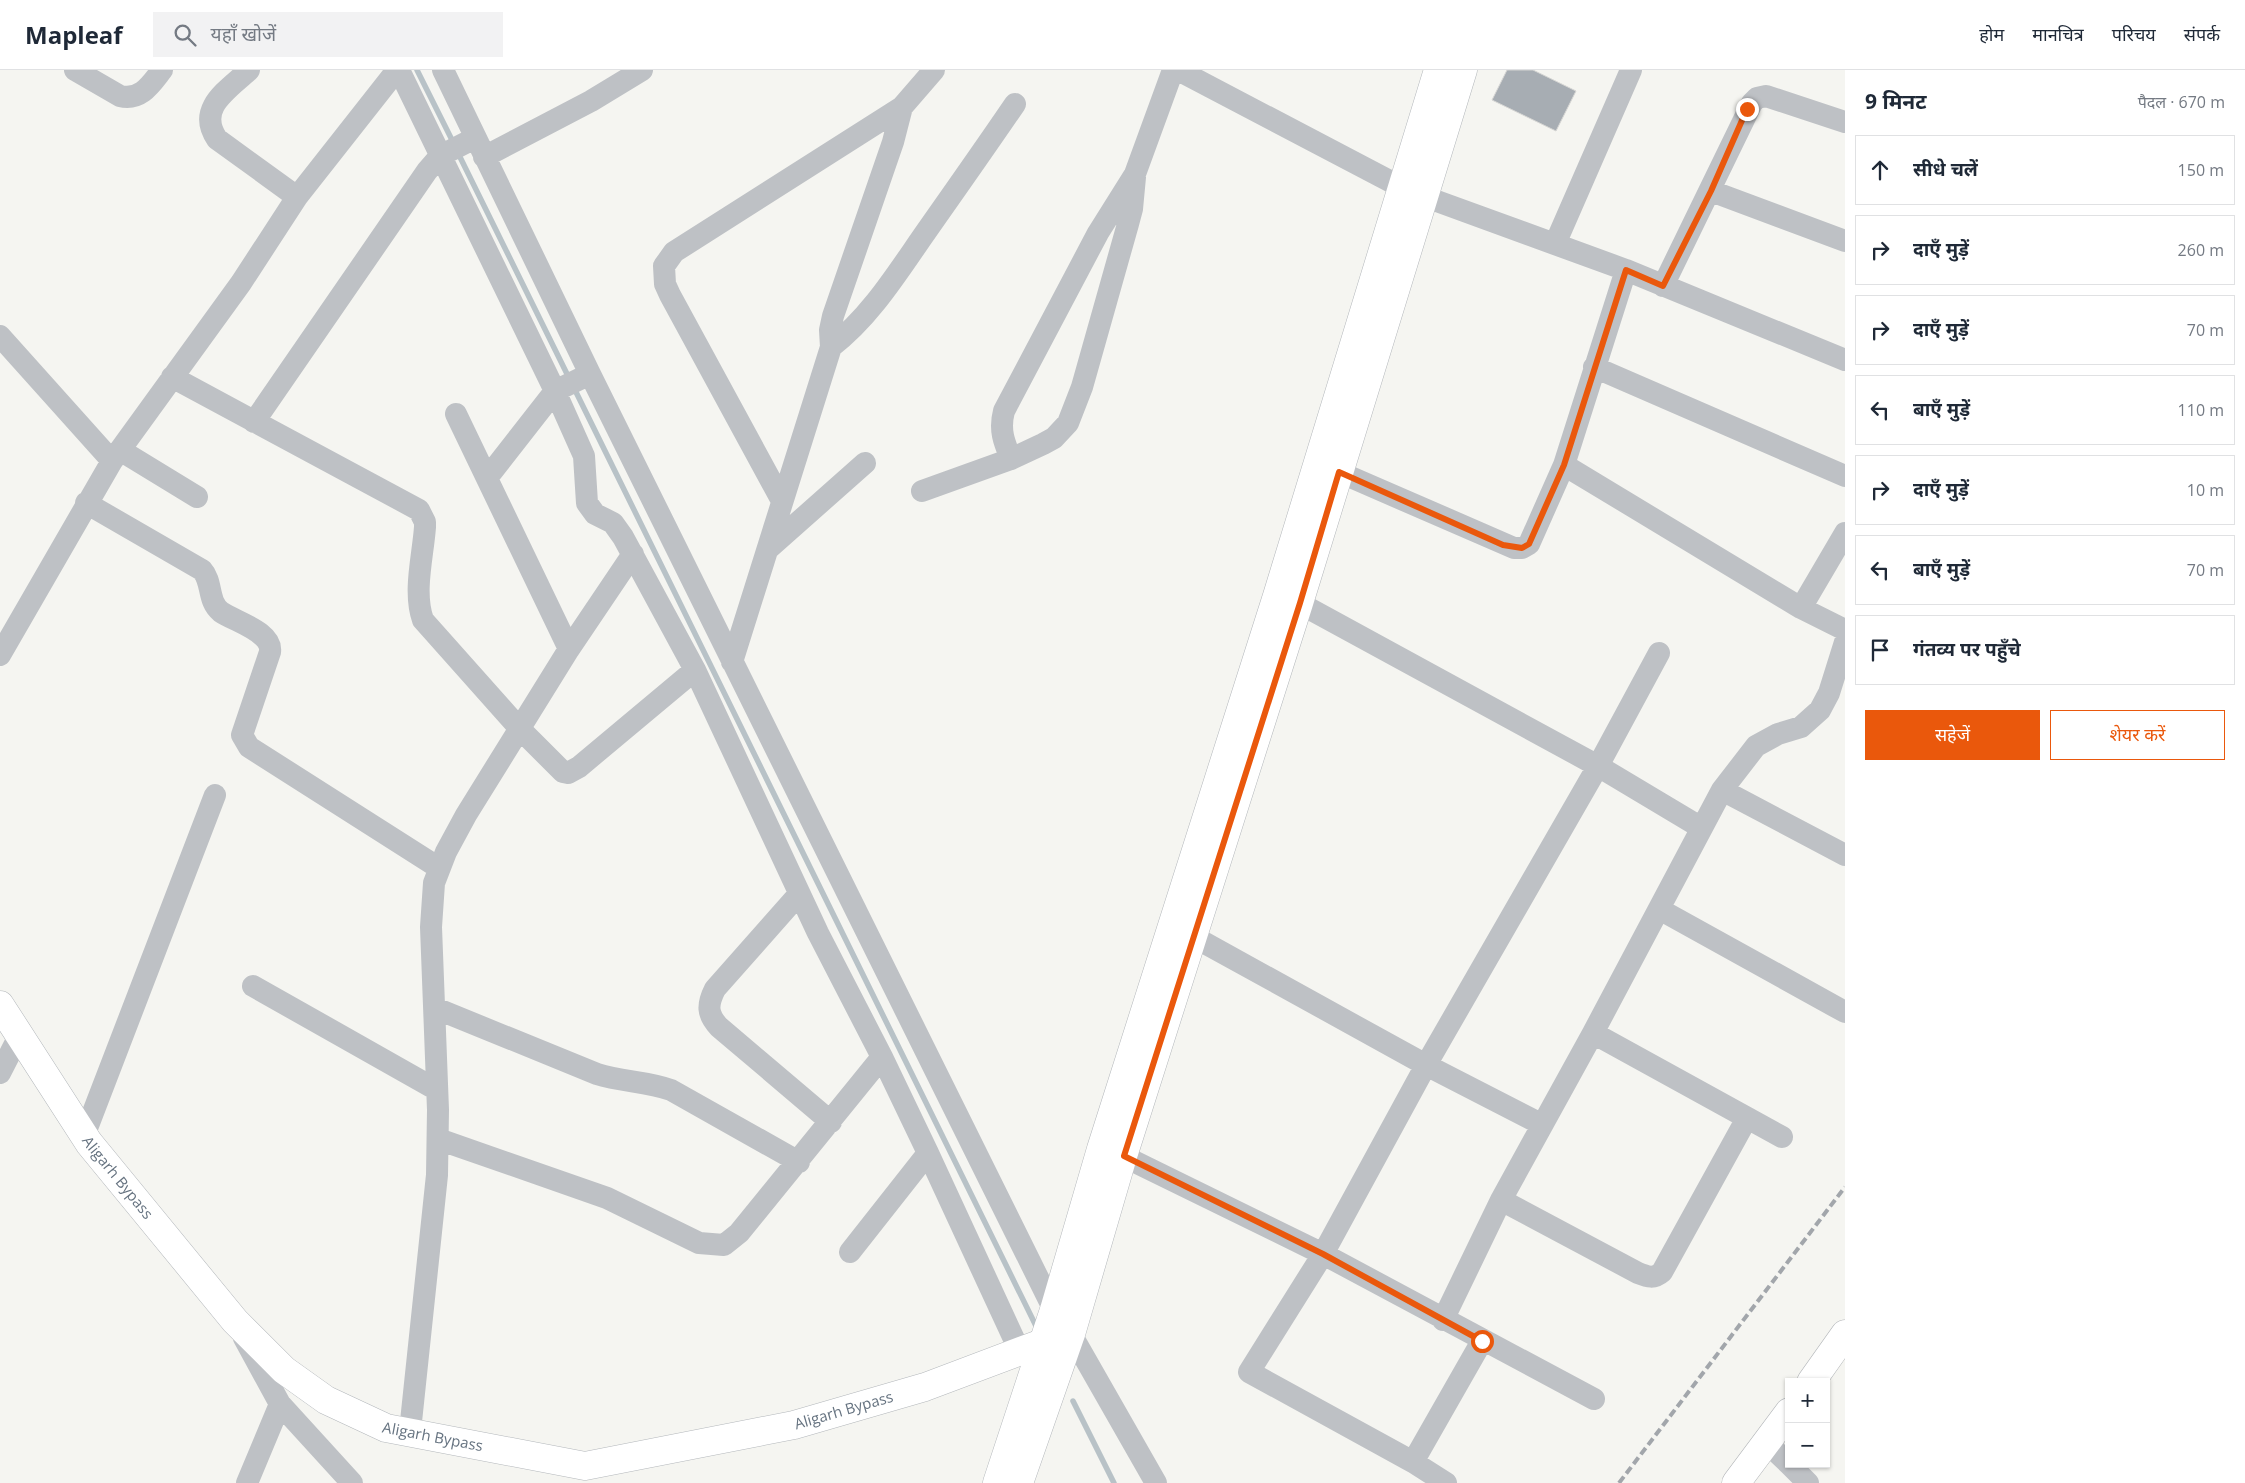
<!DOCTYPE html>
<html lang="hi">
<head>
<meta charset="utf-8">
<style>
	body { margin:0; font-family:"Open Sans","Noto Sans Devanagari",sans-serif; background:#f2f2f3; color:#1f2937 }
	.controls { position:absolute; right:15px; bottom:15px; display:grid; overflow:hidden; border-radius:0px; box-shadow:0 1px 4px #0004 }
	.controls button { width:45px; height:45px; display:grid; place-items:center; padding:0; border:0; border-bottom:1px solid #e0e1e3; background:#fff; color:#1f2937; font:25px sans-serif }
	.stop { position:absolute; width:15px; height:15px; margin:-11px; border:4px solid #ea580c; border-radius:50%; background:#fff }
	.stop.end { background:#ea580c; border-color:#fff; box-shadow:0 1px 5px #0008 }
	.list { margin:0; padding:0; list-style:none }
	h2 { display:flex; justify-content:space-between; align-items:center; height:65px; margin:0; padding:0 20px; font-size:21px }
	h2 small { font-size:16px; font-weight:400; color:#747a83 }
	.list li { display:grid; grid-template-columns:32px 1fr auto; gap:15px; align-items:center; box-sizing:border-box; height:70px; margin:0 10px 10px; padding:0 10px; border:1px solid #e0e1e3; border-radius:0px }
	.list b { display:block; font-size:19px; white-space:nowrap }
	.list em { font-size:16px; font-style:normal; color:#747a83 }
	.actions { display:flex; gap:10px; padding:15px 20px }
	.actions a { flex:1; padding:11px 0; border:1px solid #ea580c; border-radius:0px; text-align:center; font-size:18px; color:#ea580c }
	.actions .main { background:#ea580c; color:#fff }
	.icon { flex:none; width:28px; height:28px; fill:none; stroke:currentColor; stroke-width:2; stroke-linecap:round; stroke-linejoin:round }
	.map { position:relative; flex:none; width:1845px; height:1413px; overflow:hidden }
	header { display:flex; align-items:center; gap:30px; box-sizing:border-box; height:70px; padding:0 25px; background:#fff; border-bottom:1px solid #e0e1e3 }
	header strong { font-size:24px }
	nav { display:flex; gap:28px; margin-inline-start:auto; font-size:18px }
	.search { width:350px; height:45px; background:#f2f2f3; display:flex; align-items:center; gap:12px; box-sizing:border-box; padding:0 18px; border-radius:0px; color:#747a83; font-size:19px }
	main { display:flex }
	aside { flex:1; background:#fff }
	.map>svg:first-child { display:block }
</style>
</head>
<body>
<header>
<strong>Mapleaf</strong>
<div class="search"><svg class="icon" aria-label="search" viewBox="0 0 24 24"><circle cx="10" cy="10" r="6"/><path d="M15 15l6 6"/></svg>यहाँ खोजें</div>
<nav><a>होम</a><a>मानचित्र</a><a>परिचय</a><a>संपर्क</a></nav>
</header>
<main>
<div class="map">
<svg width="1845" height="1413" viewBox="0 0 1845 1413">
	<rect width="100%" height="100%" fill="#f5f5f1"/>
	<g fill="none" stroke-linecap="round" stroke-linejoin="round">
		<path stroke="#b8c2c7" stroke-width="5.5" d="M417,0L454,74
			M458,83L570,310
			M574,318L1037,1258
			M1073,1331L1114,1413"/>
	</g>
	<path fill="#a7adb3" stroke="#d6d6d4" d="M1507,0H1533L1576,21L1556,61L1492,30Z"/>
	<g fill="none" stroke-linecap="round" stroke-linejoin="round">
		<defs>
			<g id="secondary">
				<path id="s1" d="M0,935L89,1073L235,1251L284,1300L326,1330L386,1358L585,1396L794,1355L925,1317L1042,1273"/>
				<path d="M997,1413L1054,1240L1101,1079L1277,526L1438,0"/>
				<path d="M1019,1413L1071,1264L1123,1086L1299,533L1463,0"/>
			</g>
			<path id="highway" d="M1811,1312L1845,1264
				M1736,1413L1789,1342"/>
		</defs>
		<use href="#secondary" stroke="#b3b7bb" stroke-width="29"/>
		<use href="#highway" stroke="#b3b6b9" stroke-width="29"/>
		<path stroke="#bec1c5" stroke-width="22" d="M75,0L120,26C141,31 151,14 162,0
			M249,0C228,20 196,38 217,69L297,127
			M399,0L555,321L584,386L587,433L595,444L613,453L623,467L695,600L818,863L882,987L928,1083L1020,1282
			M443,0L590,304L1054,1240
			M1178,0L1401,117
			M484,87L591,31L642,0
			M1711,121L1845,171
			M1423,126L1626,200L1845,290
			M1555,174L1631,0
			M1663,216L1752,33L1757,28L1766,26L1845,52
			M0,266L112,391
			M831,277C869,248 896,205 923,166C954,122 985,78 1015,34
			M1594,297L1845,406
			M172,307L419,440L425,452V457C423,486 413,522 423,550L520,659L563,702L568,703L579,697L695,600
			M456,344L569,579
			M254,352L427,101L440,86L475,68
			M120,380L197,427
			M1011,389C1004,372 999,360 1004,341L1098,163L1135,104L1173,0
			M1564,395L1626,200
			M1339,402L1514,478H1522L1529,474L1564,395L1801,538L1845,560
			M487,408L555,321L590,304
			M922,421L1011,389L1043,374L1054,368L1068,353L1082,317L1128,154L1132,139L1135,107
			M782,431L670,225L665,214L664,196L674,182L902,37L934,0
			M86,433L202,500C213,512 207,531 221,542C236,552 273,562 270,582L242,665L249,677L439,798
			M768,479L865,393
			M1299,533L1598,696L1700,757
			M1801,538L1845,463
			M0,585L112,391L241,213L297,127L397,0
			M732,592L831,277L830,260L833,246L893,72L902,37
			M1722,720L1845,785
			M799,824L715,919C707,935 707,944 719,957L831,1052
			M1659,839L1845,942
			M1194,867L1426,995L1541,1054
			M253,916L437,1020
			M435,938L597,1004C622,1012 647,1011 671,1020L799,1092
			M1593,963L1782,1067
			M0,1003L19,966
			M84,1066L215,725
			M438,1069L607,1128L699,1173L724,1175L739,1163L882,987
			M1123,1086L1323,1184L1594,1329
			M1501,1130L1638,1203C1648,1207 1654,1209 1662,1202L1747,1048
			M850,1182L928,1083
			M1443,1250L1501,1130L1593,963L1722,720L1756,676L1778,664L1801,657L1820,640L1829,623L1845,572
			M1071,1264L1156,1413
			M244,1268L280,1334L352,1413
			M1482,1271L1413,1392L1249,1302L1323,1184L1426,995L1598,696L1659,583
			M410,1361L437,1105L438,1040L431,857L434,813L446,782L466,745L569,579L633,484
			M1767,1373L1789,1394
			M1413,1392L1446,1413
			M1789,1394L1808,1413
			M247,1413L280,1334"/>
		<use href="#secondary" stroke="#fff" stroke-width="28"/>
		<use href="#highway" stroke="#fff" stroke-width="28"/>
		<path stroke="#a2a6ab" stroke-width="4" stroke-dasharray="8 4" stroke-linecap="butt" d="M1619,1413L1845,1117"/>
	</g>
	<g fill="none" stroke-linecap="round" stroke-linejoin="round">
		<path stroke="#ea580c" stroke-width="6" d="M1482,1271L1323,1184L1124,1086L1300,533L1339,402L1503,475L1522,478L1529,474L1564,395L1626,200L1663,216L1711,121L1747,39"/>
	</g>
	<g text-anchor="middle" stroke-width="5" stroke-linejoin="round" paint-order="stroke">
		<g font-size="15" fill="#667380" stroke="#fff">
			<text dy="5" stroke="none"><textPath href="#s1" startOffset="209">Aligarh Bypass</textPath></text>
			<text dy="5" stroke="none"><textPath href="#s1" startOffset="1049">Aligarh Bypass</textPath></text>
			<text dy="5" stroke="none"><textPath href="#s1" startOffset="629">Aligarh Bypass</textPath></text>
		</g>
	</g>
</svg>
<div class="controls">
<button>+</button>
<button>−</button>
</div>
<div class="stop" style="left:1482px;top:1271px"></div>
<div class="stop end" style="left:1747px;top:39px"></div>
</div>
<aside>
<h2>9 मिनट<small>पैदल · 670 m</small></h2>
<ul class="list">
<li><svg class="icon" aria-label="ahead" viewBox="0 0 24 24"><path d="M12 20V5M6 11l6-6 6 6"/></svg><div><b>सीधे चलें</b></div><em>150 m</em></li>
<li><svg class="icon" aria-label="right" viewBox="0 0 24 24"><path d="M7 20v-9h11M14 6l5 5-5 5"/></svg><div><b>दाएँ मुड़ें</b></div><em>260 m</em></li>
<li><svg class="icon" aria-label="right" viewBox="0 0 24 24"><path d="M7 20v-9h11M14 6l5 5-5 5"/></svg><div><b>दाएँ मुड़ें</b></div><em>70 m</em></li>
<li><svg class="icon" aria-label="left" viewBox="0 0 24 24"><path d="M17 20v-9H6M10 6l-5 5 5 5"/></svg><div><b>बाएँ मुड़ें</b></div><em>110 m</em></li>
<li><svg class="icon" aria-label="right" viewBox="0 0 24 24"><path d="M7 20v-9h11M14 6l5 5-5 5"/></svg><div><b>दाएँ मुड़ें</b></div><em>10 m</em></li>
<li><svg class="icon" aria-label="left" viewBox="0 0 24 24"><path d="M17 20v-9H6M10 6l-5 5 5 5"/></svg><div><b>बाएँ मुड़ें</b></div><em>70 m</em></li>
<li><svg class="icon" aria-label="arrive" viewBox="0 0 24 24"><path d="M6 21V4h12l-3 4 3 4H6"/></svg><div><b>गंतव्य पर पहुँचे</b></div></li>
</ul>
<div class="actions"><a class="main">सहेजें</a><a>शेयर करें</a></div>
</aside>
</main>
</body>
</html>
